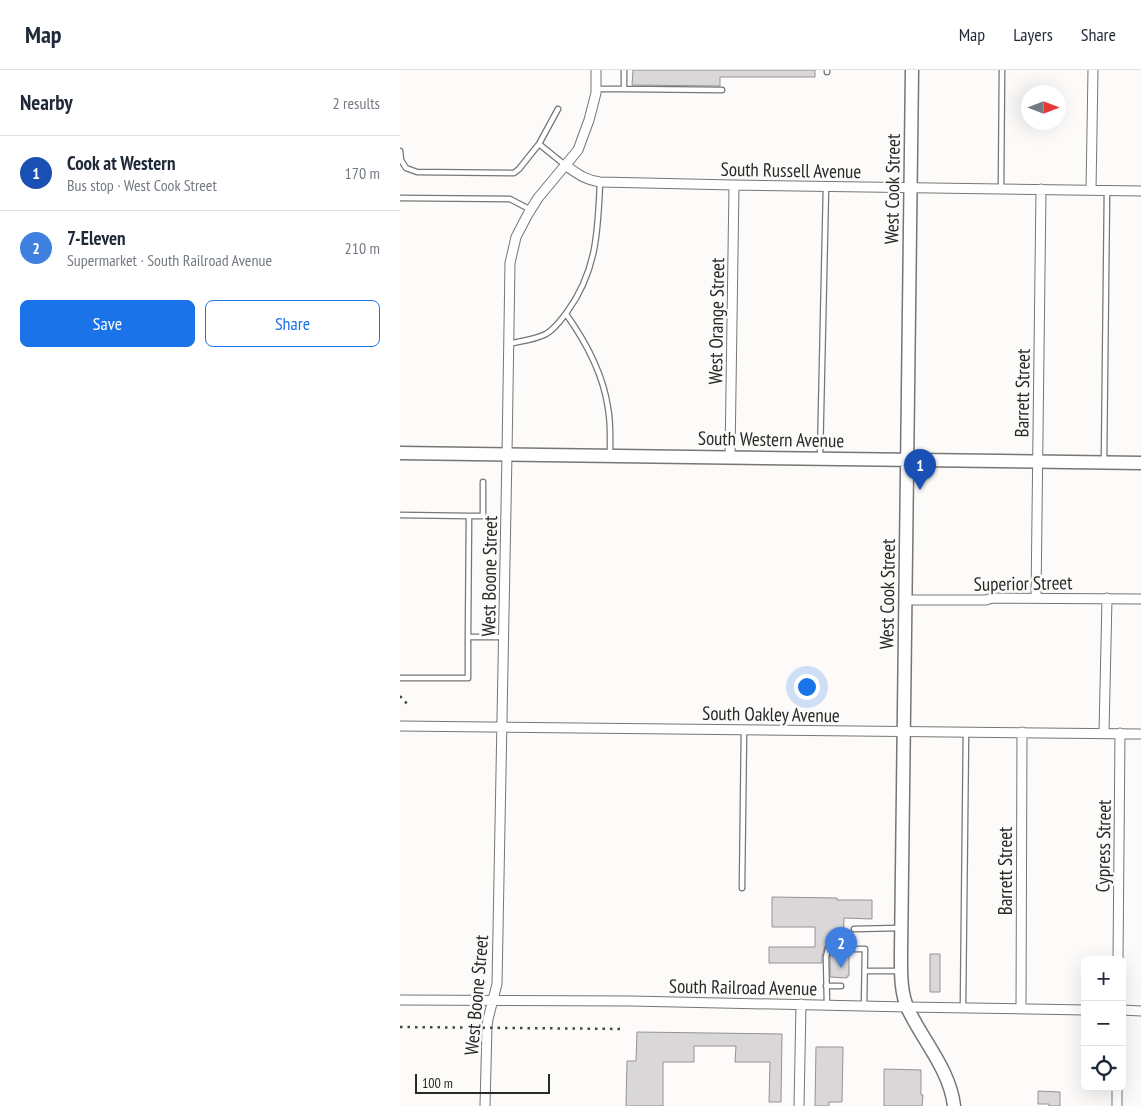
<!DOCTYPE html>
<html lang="en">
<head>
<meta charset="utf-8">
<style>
	body { margin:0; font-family:"PT Sans Narrow",sans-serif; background:#f6f6f7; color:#1f2937 }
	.controls { position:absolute; right:15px; bottom:15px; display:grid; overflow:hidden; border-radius:8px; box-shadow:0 5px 20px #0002 }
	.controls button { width:45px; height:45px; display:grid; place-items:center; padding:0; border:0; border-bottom:1px solid #e0e1e3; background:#fff; color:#1f2937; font:25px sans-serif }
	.compass { position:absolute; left:621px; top:15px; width:45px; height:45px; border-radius:50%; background:#fff; box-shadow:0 5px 20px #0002; rotate:90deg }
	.scale { position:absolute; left:15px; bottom:12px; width:135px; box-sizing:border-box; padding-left:5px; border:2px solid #292928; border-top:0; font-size:14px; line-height:18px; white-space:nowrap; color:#292928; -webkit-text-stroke:4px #fdfbf9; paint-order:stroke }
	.you { position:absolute; left:406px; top:616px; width:18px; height:18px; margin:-12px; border:4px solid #fff; border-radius:50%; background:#1a73e8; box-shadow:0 0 0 8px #1a73e833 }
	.badge { display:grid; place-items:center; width:32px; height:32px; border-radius:50%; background:#1a73e8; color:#fff; font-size:16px; font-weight:700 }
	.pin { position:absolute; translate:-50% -41px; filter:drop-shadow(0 1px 2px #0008) }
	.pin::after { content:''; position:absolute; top:26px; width:18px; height:15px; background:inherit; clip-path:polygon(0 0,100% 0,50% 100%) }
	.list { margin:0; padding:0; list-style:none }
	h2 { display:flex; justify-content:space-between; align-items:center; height:65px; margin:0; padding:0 20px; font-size:21px }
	h2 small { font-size:16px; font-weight:400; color:#747a83 }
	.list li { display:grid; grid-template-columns:32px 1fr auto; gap:15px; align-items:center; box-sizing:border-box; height:75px; padding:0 20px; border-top:1px solid #e0e1e3 }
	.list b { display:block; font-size:19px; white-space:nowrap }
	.list p { margin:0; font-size:16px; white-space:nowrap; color:#747a83 }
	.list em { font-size:16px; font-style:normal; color:#747a83 }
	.actions { display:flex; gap:10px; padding:15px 20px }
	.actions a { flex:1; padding:11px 0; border:1px solid #1a73e8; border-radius:8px; text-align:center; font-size:18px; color:#1a73e8 }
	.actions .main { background:#1a73e8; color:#fff }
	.icon { flex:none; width:28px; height:28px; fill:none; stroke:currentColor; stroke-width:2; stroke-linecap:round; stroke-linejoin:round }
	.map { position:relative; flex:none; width:741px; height:1036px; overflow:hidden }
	header { display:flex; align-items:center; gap:30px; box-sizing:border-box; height:70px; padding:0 25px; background:#fff; border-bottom:1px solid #e0e1e3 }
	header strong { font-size:24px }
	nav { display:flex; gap:28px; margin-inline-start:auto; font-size:18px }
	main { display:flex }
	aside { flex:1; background:#fff }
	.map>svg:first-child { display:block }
</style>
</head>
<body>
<header>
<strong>Map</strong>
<nav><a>Map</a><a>Layers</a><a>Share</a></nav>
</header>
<main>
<aside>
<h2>Nearby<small>2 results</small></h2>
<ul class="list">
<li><span class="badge" style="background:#1a4fb4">1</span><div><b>Cook at Western</b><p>Bus stop · West Cook Street</p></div><em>170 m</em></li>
<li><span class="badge" style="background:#3f7fe0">2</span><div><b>7-Eleven</b><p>Supermarket · South Railroad Avenue</p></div><em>210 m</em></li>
</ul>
<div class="actions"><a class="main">Save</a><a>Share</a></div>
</aside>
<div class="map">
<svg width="741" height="1036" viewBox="0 0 741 1036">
	<rect width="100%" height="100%" fill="#fdfbf9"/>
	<path fill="#dad7d9" stroke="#949294" d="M233,0H415V7H320V16L232,15Z
		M372,827L437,828V830H472V849L444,848L443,875H428L425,876L422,886V893H369V877H415V857H372Z
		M431,883H447V886H449V906H447V908L430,907V887Z
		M530,884H540V922H530Z
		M237,962L382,964L381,1032H369L370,992H335L336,976H294V992H263V1036H226L227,991H236Z
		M416,977H443L442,1032H429V1036H415Z
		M484,999L521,1000V1025H523L522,1036H484Z
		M638,1021L660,1022V1036H649V1034H638Z"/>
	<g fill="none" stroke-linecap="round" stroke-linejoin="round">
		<defs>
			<path id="lane" d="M427,0V2
				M196,19H224L322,20
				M224,19V0
				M139,74L158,39
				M0,81L1,90L6,98L17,102L114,103L119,99L139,74L165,95
				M601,119L602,0
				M0,128L110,129L131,140
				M166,244C186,272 203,303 208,338C211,354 210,369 210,385
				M108,274C121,271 134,270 146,264C155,259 161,250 167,242C197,201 198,160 200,112
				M420,388L426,117
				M704,391L707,120
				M0,445L69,446
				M68,567L69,446H83V412
				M0,608H68V567H104
				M342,818L344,660
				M454,859L500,858
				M465,901H500
				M426,916H441
				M427,935L426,887L428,879H465L464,936
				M563,935L566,662"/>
			<path id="street" d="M165,95C178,104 185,110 200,112L334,115L741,121
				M691,120L693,0
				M330,387L334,115
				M636,528L641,119
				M506,530H586L592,528L741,529
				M0,656L741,664
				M704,663L707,528
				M718,890L720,663
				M0,930L231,931L507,937L685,940
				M621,939L622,662
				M722,940L741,941
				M85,1036L87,957L88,949L97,914L107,384L110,193L116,167L128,144L138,128L178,80L189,50L196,23V0
				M399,1036L401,934
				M717,1036V1017"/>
			<path id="secondary" d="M512,0L501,882C501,900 500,922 508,939C523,971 550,1000 554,1036
				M0,383L741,393"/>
		</defs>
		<use href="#lane" stroke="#777674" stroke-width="7"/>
		<use href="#street" stroke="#777674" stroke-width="11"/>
		<use href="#secondary" stroke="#777674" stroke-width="15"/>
		<use href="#lane" stroke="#fff" stroke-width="4.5"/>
		<use href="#street" stroke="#fff" stroke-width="9"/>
		<use href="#secondary" stroke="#fff" stroke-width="12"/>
		<path stroke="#464644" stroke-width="2.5" stroke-dasharray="2.5 5" stroke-linecap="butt" d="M0,626L9,636
			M0,957L225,959"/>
	</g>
	<g text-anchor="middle" stroke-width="5" stroke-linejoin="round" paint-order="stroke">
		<g font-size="19" fill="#292928" stroke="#fdfbf9">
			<text transform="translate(391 100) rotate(1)" y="7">South Russell Avenue</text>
			<text transform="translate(492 119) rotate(-89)" y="7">West Cook Street</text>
			<text transform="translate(316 251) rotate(-89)" y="7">West Orange Street</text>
			<text transform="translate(622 323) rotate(-89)" y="7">Barrett Street</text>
			<text transform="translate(371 369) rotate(1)" y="7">South Western Avenue</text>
			<text transform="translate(89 506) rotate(-89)" y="7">West Boone Street</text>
			<text transform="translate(623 513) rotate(-1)" y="7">Superior Street</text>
			<text transform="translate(487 524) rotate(-89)" y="7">West Cook Street</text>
			<text transform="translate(371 644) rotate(1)" y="7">South Oakley Avenue</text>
			<text transform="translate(703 776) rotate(-89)" y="7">Cypress Street</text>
			<text transform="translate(605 801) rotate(-90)" y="7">Barrett Street</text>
			<text transform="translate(343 917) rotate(1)" y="7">South Railroad Avenue</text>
			<text transform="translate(76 925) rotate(-85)" y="7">West Boone Street</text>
		</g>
	</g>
</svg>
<div class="controls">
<button>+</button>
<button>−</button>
<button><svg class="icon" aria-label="locate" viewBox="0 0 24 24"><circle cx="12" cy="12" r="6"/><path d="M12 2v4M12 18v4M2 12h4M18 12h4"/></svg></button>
</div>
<svg class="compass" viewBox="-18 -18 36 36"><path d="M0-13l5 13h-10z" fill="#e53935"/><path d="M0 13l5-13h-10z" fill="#747a83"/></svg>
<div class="scale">100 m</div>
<div class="you"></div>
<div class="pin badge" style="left:520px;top:420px;background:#1a4fb4">1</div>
<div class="pin badge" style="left:441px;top:898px;background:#3f7fe0">2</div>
</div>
</main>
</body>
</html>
